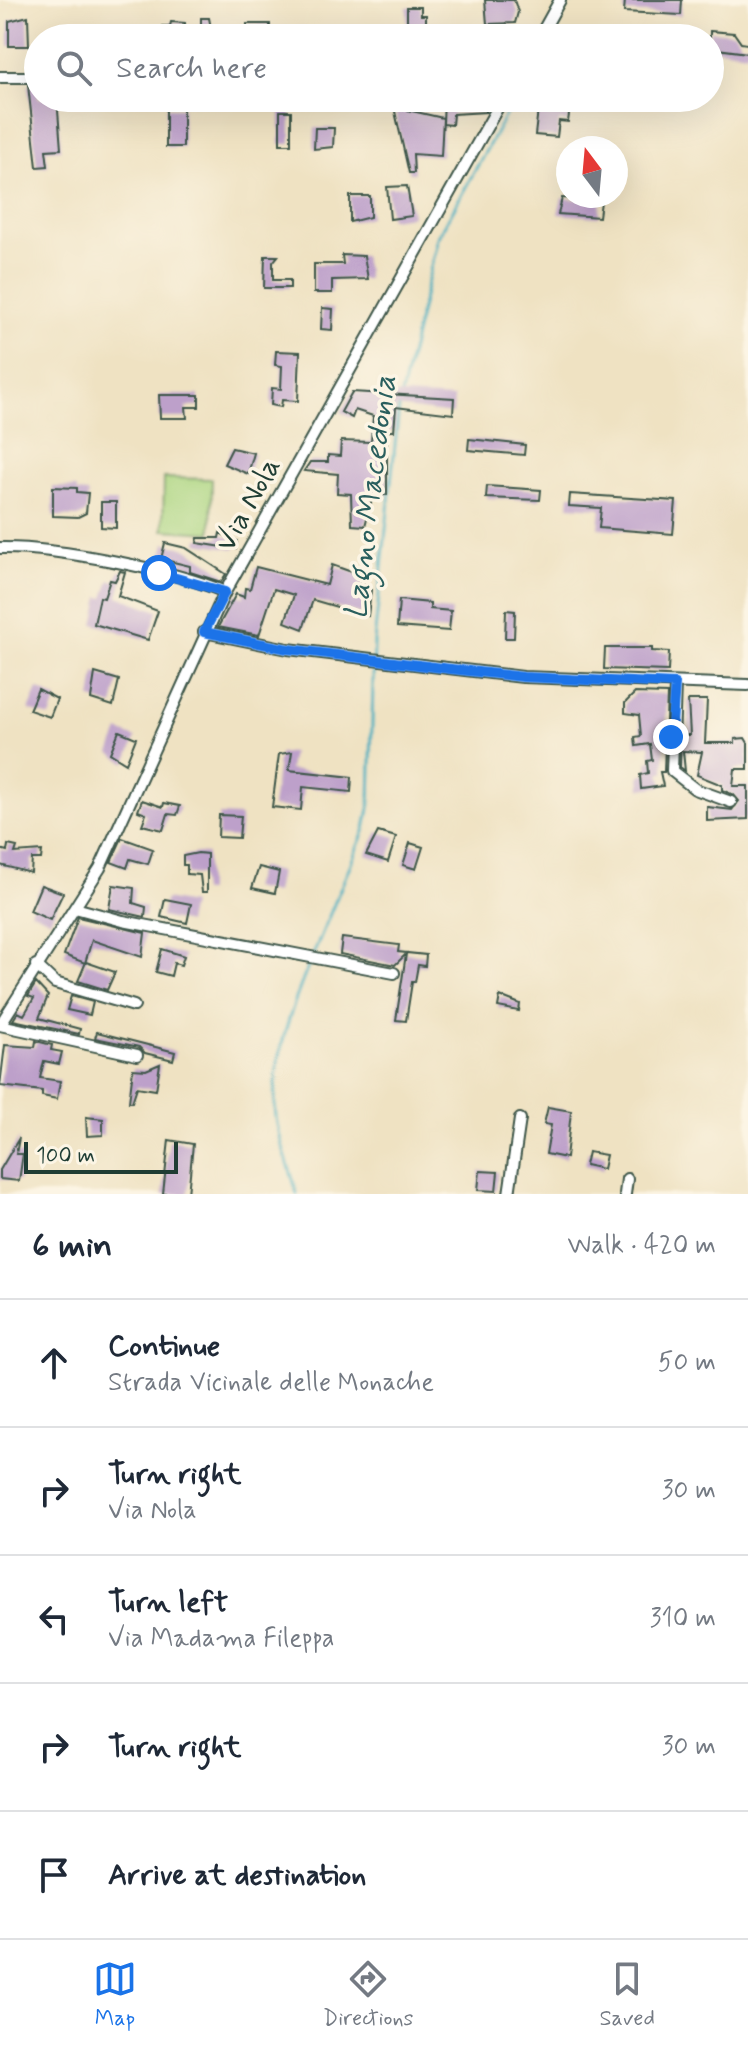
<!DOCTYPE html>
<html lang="en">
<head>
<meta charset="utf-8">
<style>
	body { margin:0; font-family:Mynerve,sans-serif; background:#f2f2f3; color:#1f2937 }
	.compass { position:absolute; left:556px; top:136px; width:72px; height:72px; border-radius:50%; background:#fff; box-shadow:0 8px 32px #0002; rotate:344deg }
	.scale { position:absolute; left:24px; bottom:20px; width:154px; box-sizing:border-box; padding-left:8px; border:4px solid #1f3d34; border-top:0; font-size:22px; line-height:28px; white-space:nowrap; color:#1f3d34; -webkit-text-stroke:6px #fcf5e5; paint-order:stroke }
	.stop { position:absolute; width:24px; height:24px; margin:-18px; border:6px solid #1a73e8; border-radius:50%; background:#fff }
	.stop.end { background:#1a73e8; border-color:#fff; box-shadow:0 2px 8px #0008 }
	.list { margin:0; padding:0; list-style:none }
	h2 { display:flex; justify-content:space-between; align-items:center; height:104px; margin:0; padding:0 32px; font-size:34px }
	h2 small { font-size:26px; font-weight:400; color:#747a83 }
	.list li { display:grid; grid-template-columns:52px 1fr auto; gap:24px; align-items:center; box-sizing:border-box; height:128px; padding:0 32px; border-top:2px solid #e0e1e3 }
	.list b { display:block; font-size:30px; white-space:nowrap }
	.list p { margin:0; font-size:26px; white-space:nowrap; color:#747a83 }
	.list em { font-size:26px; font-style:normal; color:#747a83 }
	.icon { flex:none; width:44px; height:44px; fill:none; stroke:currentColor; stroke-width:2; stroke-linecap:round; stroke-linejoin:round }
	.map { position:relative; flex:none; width:748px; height:1194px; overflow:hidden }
	.search { position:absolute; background:#fff; box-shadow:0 8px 32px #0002; left:24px; right:24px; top:24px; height:88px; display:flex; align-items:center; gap:20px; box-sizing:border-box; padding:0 28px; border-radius:44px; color:#747a83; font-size:30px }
	.sheet { height:744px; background:#fff }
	nav { display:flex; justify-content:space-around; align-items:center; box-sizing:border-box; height:112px; border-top:2px solid #e0e1e3; background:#fff; font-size:22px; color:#747a83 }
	nav a { display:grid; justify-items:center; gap:4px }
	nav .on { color:#1a73e8 }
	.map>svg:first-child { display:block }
</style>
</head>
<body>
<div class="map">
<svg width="748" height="1194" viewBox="0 0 748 1194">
	<rect width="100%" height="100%" fill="#fcf5e5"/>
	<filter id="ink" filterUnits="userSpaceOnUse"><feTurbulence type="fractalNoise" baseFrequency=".0125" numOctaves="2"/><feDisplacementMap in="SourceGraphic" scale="16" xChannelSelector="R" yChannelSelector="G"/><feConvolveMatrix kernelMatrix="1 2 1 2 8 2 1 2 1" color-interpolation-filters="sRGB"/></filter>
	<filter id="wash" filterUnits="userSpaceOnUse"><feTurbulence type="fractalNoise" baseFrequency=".006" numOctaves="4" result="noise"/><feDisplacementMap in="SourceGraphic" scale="32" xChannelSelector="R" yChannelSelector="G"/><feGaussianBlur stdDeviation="1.8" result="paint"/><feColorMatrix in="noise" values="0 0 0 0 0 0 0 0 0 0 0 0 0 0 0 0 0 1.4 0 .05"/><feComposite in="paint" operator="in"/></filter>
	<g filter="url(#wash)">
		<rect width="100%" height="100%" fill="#efe2c2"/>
		<path fill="#abd580" stroke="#65895a" stroke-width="2" d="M164,478L212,479L211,533L163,530Z"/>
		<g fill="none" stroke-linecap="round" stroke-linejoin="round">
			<path stroke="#42aec0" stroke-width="3" d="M572,3L574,0
				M550,38L561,20
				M400,399L438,237L515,98
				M313,955L365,829L370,804L374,642L399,407
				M297,1194C291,1169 279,1143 276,1117C269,1068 292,1006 310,962"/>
		</g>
		<g id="blocks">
			<path fill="#bda0ca" d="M485,0H514L518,12L515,23L487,24Z
				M625,0H682L681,15L624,12Z
				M407,7H421V15H426V38H407Z
				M28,16L29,46H9V21Z
				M201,18H209L213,38H201Z
				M171,22L185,23V38H163V26H170Z
				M247,24H270V38H247Z
				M286,27H306L305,38H286Z
				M710,31L734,33L741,43L748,44V53L710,48Z
				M28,85H38V98H57L61,149L46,150L48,166L37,167Z
				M444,98H486V112L453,114L452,125L443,124Z
				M563,98H585L584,109L570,107L568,122L559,121L557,137L535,135L538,109L561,112Z
				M394,107L443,118L441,156L413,154L414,173H409Z
				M166,108H183V147H166Z
				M280,111H291V144H280Z
				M315,128H334L333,147L314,149Z
				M407,186L412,216L390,219L387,187Z
				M350,196H370V217L350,222Z
				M562,198L601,201L599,217L558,214Z
				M342,255L364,256L368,279L332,280V293H314V264H343Z
				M265,256H278L273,262V280H290V288H264Z
				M322,308L333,309L332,330L321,329Z
				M276,351L300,352L298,401L282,400L281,407L271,405L272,388L281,389L282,366L275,365Z
				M352,392L454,398L453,414L396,407L394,431H387V495H373L365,526L352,525L351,494L337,493L338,474L304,471L310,462H328V455L340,456L341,441L371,442L373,416L355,410L352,418L341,412Z
				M159,395H199V407H186L187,418H160Z
				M469,439L525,445L524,455L468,450Z
				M232,448L254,453L248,474L224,464Z
				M487,486L541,490L540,500L486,498Z
				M53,487L77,488V492L88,493L86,513L78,517L53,516Z
				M570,494L676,501L673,534L599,528L601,508L569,506Z
				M101,502H116V528L101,527Z
				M220,533L237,541L236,549L197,543L198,538H219Z
				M165,543L186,548L226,574L221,582L190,572V566L161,559Z
				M332,565L360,575L359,582L366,583V588L371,590L368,616L313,600L303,629L285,622L294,595L274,589L259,635L218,627L236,594L244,597L245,588L250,589L256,567L327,585Z
				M120,571L125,572L118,596L158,611L148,640L94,624L100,597L104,598L110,580L115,581Z
				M399,600L430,603V609L451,611L449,631L397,627Z
				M506,610L515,611L514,638H505Z
				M605,648H652V651L669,652L668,671L604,669Z
				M95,673L119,680L113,706L91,699Z
				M38,689L57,699L50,717L29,710Z
				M635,693L667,694L664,772H660L663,786L641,789L640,775L648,773L647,761L652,760L650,744L636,746L635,737L641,736L639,715L625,713V703Z
				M688,700H707L705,743H735V739L745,738L748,743V769H735L733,786H748V819L707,821V807L732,810L739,801L734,795L722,790V785L697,775L702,752L683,751L685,771L680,767L681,735H690Z
				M119,731L136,738L126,763L110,753Z
				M292,752L289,770L352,777L351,792L303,787L301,810L272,807L279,754Z
				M142,800L163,807L164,803L180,806L177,815L168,814L163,830L142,825L146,814L138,811Z
				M219,815L241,816L239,838L218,837Z
				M378,832L396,837L388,862L366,855Z
				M122,838L153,849L148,864L130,859L127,868L111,862Z
				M410,843L423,847L416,869L403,865Z
				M8,845L17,847L15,853L42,851L41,859H32L31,873L0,865V849L7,851Z
				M198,853L207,854V892H202L200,875L187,874V865H183V856Z
				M259,867L279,872L275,893L252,888Z
				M41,885L63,893L50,920L30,911Z
				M113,885L134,888L133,903L146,907L145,917L109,909Z
				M165,899L191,904L187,923L161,917Z
				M78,917L145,933L142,957L92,940L85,963L64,955Z
				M342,938L399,945L398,952L426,955L425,966L418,965L415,982H412L406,1021L396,1020L406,954L395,965L340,954Z
				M162,949L184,956L181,965L174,963L171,976L156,972Z
				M86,962L115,972L107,990L78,981Z
				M36,983L48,996L39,1018L80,1029L79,1034L13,1020L18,1012L24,1015L34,998L28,996Z
				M71,996L93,1002L90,1015L67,1010Z
				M500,996L520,1004L519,1011L498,1007Z
				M97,1032L175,1052L173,1060L145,1053L139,1047L95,1038Z
				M36,1041L52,1045L51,1050L62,1052L59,1064L44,1061L40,1078L60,1081L57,1099L42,1096V1091L0,1086L5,1045L35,1047Z
				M160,1064L156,1090L137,1087L132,1102H129L133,1069L146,1070Z
				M548,1107L571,1111L566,1158L546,1154L551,1125L544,1124Z
				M86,1117L103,1119V1135L87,1136Z
				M19,1138L16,1154H23L19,1181L0,1179V1170Z
				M169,1140L193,1144L188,1194H163Z
				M588,1152L606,1155L603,1169L585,1165Z
				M480,1171L498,1172L496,1191L478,1190Z"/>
		</g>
	</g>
	<g filter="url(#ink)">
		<use href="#blocks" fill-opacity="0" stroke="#3e5649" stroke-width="2"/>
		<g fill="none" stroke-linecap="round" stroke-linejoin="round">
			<defs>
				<path id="minor" d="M539,38L560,0
					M0,77H38
					M0,548C57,547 173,570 225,592
					M204,632L288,649L523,677L748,685
					M675,684L672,771L695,789L731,802
					M75,908L123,921L394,973
					M36,965L55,983L134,1006
					M0,1025L100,868L225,592L503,98
					M0,1025L137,1055
					M509,1194L520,1119
					M625,1194L627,1179"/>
			</defs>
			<use href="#minor" stroke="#3e5649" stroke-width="14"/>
			<use href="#minor" stroke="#fff" stroke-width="10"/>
		</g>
	</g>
	<g fill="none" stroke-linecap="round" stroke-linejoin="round" filter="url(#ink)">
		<path stroke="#1a73e8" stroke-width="10" d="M159,573L225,592L204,632L288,649L451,669L523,677L675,684L671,737"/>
	</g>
	<g text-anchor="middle" stroke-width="7" stroke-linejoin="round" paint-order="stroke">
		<g font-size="30" fill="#1f3d34" stroke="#fcf5e5">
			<text transform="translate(247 504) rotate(-61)" y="10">Via Nola</text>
		</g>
		<g font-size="32" font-style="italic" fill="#2a5f5e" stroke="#fcf5e5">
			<text transform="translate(369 497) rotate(-83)" y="11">Lagno Macedonia</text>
		</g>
	</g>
</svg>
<svg class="compass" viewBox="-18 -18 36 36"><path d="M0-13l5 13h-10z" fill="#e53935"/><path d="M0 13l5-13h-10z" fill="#747a83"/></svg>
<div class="scale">100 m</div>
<div class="stop" style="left:159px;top:573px"></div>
<div class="stop end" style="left:671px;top:737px"></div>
<div class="search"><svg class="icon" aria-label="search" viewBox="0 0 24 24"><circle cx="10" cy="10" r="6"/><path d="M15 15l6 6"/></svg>Search here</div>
</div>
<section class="sheet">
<h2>6 min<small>Walk · 420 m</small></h2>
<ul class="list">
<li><svg class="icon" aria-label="ahead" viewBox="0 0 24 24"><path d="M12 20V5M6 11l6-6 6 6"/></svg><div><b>Continue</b><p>Strada Vicinale delle Monache</p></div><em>50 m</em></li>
<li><svg class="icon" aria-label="right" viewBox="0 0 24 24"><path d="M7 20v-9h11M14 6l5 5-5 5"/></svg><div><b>Turn right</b><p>Via Nola</p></div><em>30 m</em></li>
<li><svg class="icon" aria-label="left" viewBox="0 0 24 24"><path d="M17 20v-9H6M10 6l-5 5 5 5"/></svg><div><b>Turn left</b><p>Via Madama Fileppa</p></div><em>310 m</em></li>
<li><svg class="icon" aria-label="right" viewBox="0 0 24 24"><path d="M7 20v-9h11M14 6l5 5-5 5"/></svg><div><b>Turn right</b></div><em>30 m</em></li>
<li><svg class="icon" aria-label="arrive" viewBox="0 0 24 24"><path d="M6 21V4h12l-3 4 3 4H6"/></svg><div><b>Arrive at destination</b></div></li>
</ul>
</section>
<nav>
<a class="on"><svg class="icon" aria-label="map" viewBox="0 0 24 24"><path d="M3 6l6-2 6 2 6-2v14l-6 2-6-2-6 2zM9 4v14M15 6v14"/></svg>Map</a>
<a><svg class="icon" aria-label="directions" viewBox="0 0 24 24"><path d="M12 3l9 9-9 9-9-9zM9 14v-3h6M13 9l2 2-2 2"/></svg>Directions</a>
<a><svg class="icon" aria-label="saved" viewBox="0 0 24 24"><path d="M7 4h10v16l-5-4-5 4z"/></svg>Saved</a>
</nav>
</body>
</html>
